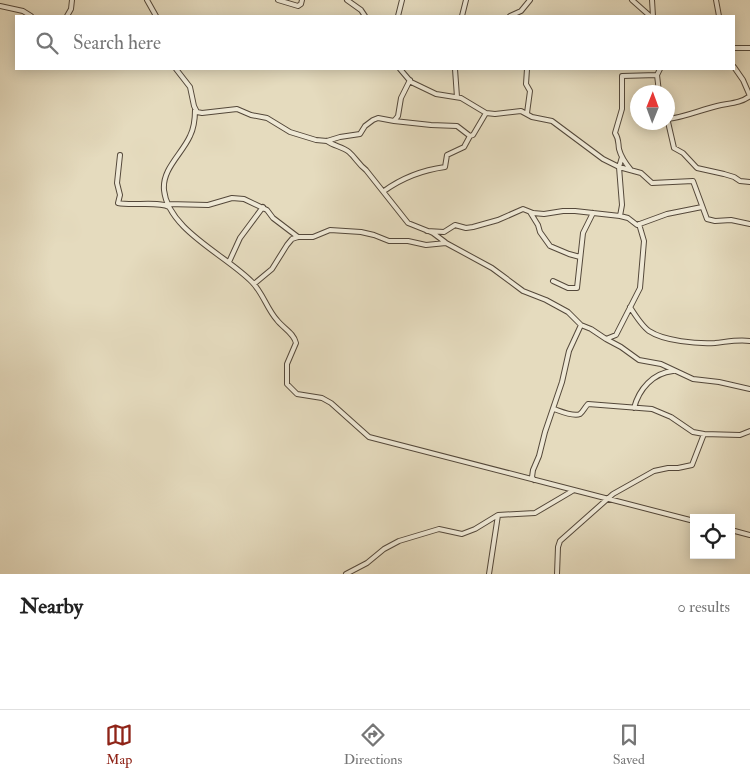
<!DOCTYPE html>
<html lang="en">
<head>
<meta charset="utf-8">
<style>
	body { margin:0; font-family:"IM FELL Double Pica",serif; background:#f2f2f2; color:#222 }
	.controls { position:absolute; right:15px; bottom:15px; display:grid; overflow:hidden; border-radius:0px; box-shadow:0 2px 12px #0003 }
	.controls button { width:45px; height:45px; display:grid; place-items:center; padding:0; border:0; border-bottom:1px solid #e0e0e0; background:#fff; color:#222; font:25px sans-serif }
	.compass { position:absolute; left:630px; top:85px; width:45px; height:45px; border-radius:50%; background:#fff; box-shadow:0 2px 12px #0003; rotate:1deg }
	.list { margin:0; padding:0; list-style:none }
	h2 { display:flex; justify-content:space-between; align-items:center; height:65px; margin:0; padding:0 20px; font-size:21px }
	h2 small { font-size:16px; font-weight:400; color:#767676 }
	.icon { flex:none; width:28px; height:28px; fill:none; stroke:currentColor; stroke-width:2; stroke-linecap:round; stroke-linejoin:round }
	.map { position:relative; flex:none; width:750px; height:574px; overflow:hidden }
	.search { position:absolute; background:#fff; box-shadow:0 2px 12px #0003; left:15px; right:15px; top:15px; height:55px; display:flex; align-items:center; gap:12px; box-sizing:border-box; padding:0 18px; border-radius:0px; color:#767676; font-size:19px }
	.sheet { height:135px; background:#fff }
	nav { display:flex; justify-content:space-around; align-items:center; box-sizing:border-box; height:70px; border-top:1px solid #e0e0e0; background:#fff; font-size:14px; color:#767676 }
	nav a { display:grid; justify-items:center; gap:2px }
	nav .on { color:#8f2418 }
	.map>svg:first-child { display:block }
</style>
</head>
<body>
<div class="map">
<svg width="750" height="574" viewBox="0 0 750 574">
	<rect width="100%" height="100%" fill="#e5dbbe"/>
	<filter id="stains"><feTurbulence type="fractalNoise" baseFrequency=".004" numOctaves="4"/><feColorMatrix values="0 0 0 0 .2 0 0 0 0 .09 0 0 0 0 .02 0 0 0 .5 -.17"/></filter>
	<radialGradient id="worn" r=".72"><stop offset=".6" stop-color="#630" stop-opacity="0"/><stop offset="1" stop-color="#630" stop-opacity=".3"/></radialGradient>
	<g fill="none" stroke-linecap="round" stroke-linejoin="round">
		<defs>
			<path id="minor" d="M147,0L156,16
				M278,0L298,6L301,4L302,0
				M347,0L361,10L365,16
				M632,0L650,16
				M652,0L653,16
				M716,0L719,16
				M0,6L23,11L31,16
				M67,16L71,9L72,0
				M398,16L402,0
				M462,16L466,0
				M510,16L521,11L530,0
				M734,48H750
				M734,67L743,80L750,96
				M176,69L190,87L194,106L197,112L202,113L237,109L251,115L267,118L290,132L316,140L327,141L340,137L360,134L365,126L373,120L378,118L394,121L398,116L401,98L410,80
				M400,69L411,82L436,94L461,98L486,113L495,114L521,111L532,117L552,121L603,159L619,167L641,173L652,183L693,181L707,219L715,221L731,220L750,224
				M455,69L457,97
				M659,92L657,75L660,69
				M195,110C195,119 194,128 190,136C182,154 162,169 164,190C168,230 226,255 252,282C263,293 267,309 277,320C283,328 294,333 296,343L287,364V384L297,394L322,398L331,403L369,437L574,490
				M527,113L530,91L526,84L527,69
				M668,119C685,117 700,110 717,106C729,103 739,104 750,96
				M394,121L431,125L457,126L470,136L473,135L486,113
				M668,122L674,148L683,153L697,168L724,174L734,177L740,181L750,182
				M327,141C334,146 343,147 349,152C356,158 358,164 366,170L408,223L433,233L445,242
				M120,155L117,183L120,195L118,203C131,206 160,201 169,207
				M631,170C626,164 621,157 619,149C618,142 619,139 615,133L622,109V76L657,75
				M384,191C402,178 423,170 445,167L447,155L464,147L470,136
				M168,204L208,205L232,198L244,199L267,210L273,218L298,237
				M530,212L538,225L540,232L550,246L569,254L580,257
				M620,216L622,205L619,167L622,157
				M427,231L444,232L455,225L466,228L473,227L498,220L523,209L533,213L544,214L563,211H575L620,216L628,218L637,225L667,214L702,207
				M229,262L240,238L263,207
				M553,281L568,288H577L583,233L593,213
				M254,284L272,269L287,245L292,239L298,237H313L330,230L361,232L374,235L389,241H408L426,245L446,243L492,268L523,291L546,300L568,312L581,325L591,329L606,339L621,347L639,360L661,364L693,379L719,382L750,389
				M630,307C635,315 642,326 649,331C664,341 697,344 715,343C726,342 738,339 750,341
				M606,339L616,335L640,288L644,241L639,224
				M634,408C639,389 653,373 673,371
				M554,409C560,411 573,417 580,414C583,412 585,407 588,404L652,409L671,417L693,432L704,434
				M534,480L532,477L533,470L539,456L545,432L562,382L569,351L581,325
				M731,530L750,535
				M346,574L367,563L384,549L399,541L439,529L462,534L475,529L498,515L535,513L574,490L694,521
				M489,574L498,515
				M557,574L558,547L560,541L613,494L654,471L668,468H678L692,465L704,434L740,435L750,431"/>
		</defs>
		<use href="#minor" stroke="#54483a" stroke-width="6"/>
		<use href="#minor" stroke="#eee8d5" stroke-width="4"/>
	</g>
	<rect width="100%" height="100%" filter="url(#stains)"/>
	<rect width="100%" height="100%" fill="url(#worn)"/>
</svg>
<div class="controls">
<button><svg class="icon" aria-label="locate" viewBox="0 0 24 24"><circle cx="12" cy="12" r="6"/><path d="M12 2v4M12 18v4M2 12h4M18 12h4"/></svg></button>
</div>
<svg class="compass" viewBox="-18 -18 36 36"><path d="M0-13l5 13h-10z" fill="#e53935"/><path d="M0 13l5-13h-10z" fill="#767676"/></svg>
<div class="search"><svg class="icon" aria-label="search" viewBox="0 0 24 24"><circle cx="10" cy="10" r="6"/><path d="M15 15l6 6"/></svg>Search here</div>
</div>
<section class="sheet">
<h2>Nearby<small>0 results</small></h2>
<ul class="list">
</ul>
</section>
<nav>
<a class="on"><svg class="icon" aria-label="map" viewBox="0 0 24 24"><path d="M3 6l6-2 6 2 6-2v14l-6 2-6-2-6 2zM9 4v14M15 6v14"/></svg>Map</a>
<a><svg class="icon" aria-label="directions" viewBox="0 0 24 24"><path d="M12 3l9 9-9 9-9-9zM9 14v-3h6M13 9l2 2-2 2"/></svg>Directions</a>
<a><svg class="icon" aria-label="saved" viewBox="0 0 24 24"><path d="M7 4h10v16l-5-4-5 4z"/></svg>Saved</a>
</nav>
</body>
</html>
